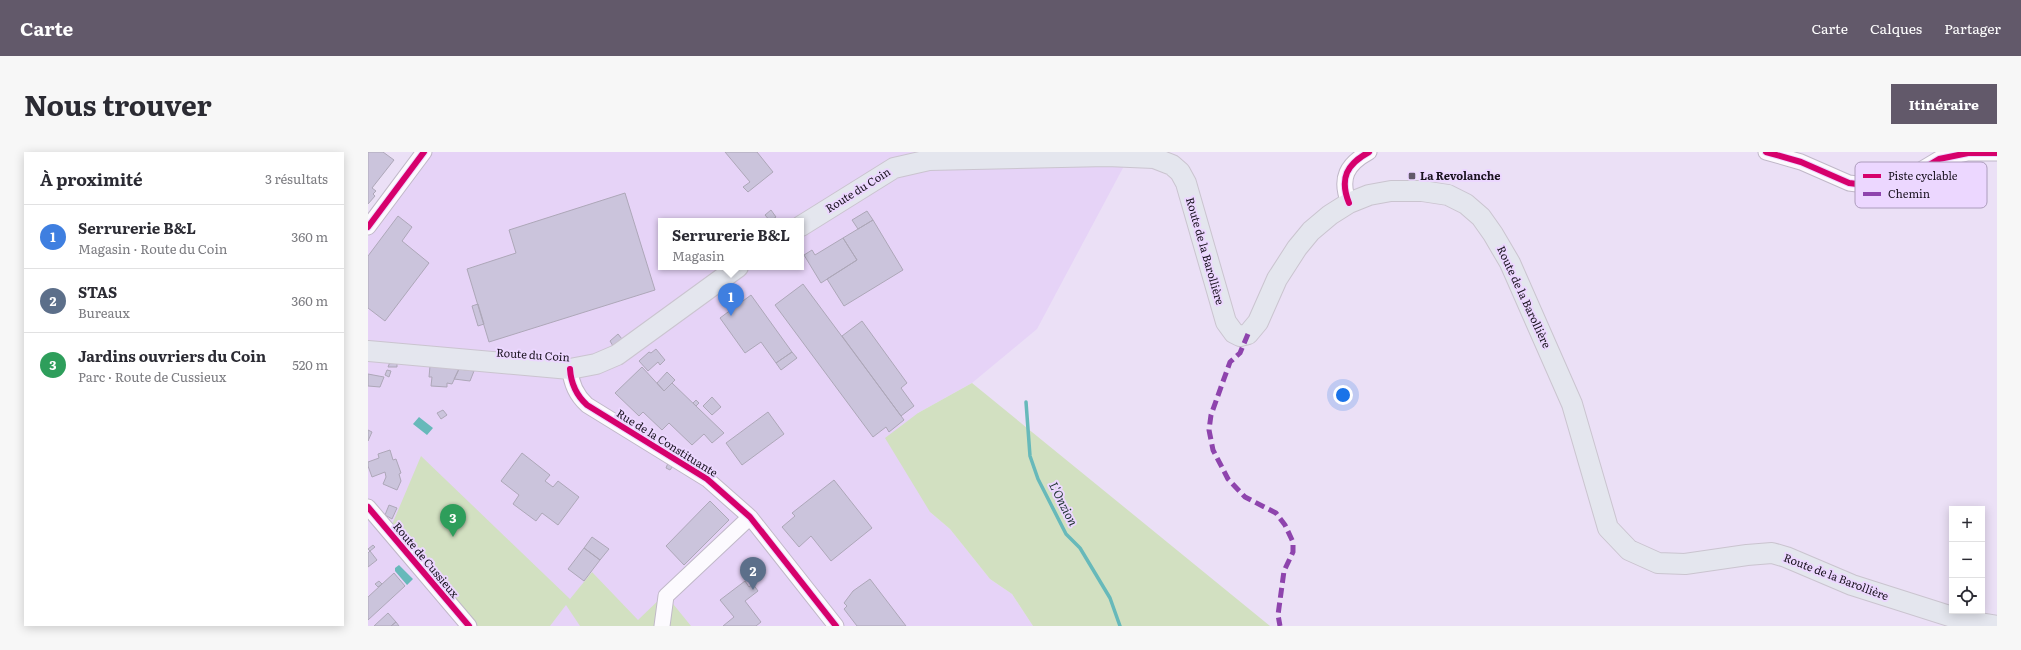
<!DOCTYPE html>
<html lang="fr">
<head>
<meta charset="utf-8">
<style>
	body { margin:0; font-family:Literata,serif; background:#f7f7f7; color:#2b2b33 }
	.controls { position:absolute; right:12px; bottom:12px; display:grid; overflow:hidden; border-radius:0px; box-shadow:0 2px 10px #0003 }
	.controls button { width:36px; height:36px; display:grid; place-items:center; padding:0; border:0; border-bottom:1px solid #e1e1e2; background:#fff; color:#2b2b33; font:20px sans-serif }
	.you { position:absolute; left:975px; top:243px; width:14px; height:14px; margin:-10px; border:3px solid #fff; border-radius:50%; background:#1a73e8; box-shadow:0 0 0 6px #1a73e833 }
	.badge { display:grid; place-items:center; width:26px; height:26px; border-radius:50%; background:#62596a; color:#fff; font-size:13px; font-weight:700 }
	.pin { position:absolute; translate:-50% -33px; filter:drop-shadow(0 1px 2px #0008) }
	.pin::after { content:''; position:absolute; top:21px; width:14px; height:12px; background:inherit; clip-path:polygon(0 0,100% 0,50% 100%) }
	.popup { position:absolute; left:290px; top:66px; width:146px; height:52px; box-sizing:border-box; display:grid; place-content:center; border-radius:0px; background:#fff; filter:drop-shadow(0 1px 3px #0005); font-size:13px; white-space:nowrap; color:#7c7c81 }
	.popup b { font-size:15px; color:#2b2b33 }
	.popup::after { content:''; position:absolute; left:50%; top:100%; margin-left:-8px; border:8px solid transparent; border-top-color:#fff }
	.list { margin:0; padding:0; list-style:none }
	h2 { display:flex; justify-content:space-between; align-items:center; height:52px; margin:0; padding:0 16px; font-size:17px }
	h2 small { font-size:13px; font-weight:400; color:#7c7c81 }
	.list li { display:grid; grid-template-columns:26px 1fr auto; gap:12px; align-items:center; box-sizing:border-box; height:64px; padding:0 16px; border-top:1px solid #e1e1e2 }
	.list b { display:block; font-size:15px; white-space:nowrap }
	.list p { margin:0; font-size:13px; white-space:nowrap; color:#7c7c81 }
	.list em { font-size:13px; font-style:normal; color:#7c7c81 }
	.icon { flex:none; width:22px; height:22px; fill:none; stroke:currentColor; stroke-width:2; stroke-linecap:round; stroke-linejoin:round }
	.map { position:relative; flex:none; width:1629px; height:474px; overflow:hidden; border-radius:0px }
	header { display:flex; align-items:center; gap:24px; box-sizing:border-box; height:56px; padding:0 20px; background:#62596a; color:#fff }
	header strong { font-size:19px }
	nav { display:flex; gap:22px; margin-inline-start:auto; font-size:14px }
	.intro { display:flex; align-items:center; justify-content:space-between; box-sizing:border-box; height:96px; padding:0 24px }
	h1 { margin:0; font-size:28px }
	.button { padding:10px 18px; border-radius:0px; background:#62596a; color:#fff; font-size:14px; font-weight:700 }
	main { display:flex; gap:24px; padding:0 24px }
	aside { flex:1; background:#fff; border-radius:0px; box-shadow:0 2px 10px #0003 }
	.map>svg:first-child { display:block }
</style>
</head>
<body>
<header>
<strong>Carte</strong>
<nav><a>Carte</a><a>Calques</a><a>Partager</a></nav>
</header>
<div class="intro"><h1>Nous trouver</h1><a class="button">Itinéraire</a></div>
<main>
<aside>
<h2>À proximité<small>3 résultats</small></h2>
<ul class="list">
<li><span class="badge" style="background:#3f7fe0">1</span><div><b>Serrurerie B&amp;L</b><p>Magasin · Route du Coin</p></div><em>360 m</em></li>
<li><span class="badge" style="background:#5c6f8a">2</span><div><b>STAS</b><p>Bureaux</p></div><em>360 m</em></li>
<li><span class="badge" style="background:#2e9e5b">3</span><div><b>Jardins ouvriers du Coin</b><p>Parc · Route de Cussieux</p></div><em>520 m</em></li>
</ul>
</aside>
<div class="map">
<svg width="1629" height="474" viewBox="0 0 1629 474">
	<rect width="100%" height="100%" fill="#ebe0f6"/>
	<path fill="#e6d3f7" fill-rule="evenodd" d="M64,0H753L756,14L669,177L604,231L550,261L562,360L582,377L622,427L644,442L665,474H0V85ZM293,69H433V115H293Z"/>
	<path fill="#d2e0c1" d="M604,231L902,474H665L644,442L622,427L582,377L562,360L517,286L550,261Z
		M53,304L202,447L224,420L270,468L297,442L323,474H212L198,453L182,474H108L23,375Z"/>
	<path fill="#67b9ba" d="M51,265L65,276L59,283L45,272Z
		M31,413L45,427L39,433L27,419V416Z"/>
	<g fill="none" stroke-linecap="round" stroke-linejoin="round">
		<path stroke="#67b9ba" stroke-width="3.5" d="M658,250L662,304L670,327L698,382L712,396L742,446L752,474"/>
	</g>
	<path fill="#cbc4dc" stroke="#ada7b8" d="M0,0H15L26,8L4,36L8,39L5,42L7,44L0,52Z
		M357,0H389L405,20L380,40L375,35L382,30Z
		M257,41L287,138L121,190L99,117L148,101L141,78Z
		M403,58L408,65L402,69L397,63Z
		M499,59L505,68L490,77L484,68Z
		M30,64L44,75L34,89L61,111L17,169L0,156V104Z
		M505,68L535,118L476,154L459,127L489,108L475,86Z
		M475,86L489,108L453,131L436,103L444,98L447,103Z
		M435,132L536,268L521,280L518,275L505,285L407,153Z
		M383,143L424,200L408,211L393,190L377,201L352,166Z
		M110,152L116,172L110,174L104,154Z
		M494,169L539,231L533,236L546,254L533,264L474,184Z
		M250,182L254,187L245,194L242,189Z
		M288,197L297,208L292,213L290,210L280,219L271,209L281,200L283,201Z
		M424,200L429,206L413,218L408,211Z
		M22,210L29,211V215H20Z
		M62,214L91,217L84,232L79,231V235L63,234L64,225H61Z
		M274,215L296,239L304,231L356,281L344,291L336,282L324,293L301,271L294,278L275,260L271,264L247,241Z
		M91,217L106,219L102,229L86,227Z
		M19,218L23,219L21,225L17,223Z
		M299,220L307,228L296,239L289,231Z
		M0,222L16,225L12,235L0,234Z
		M344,245L353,255L344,263L335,254Z
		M328,248L331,251L328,254L325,251Z
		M75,258L79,263L73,267L69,261Z
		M400,260L416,282L374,313L358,291Z
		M0,278L4,280L0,289Z
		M22,298L25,308L28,307L33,321L31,322L33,329L29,338L15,332L18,325L17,320L4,325L0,314V310L11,306L10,302Z
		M154,301L182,323L177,329L185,335L190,329L211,345L190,373L174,361L168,369L145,352L151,343L133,329Z
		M300,311L305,314L302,318L298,316Z
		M466,328L504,376L463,409L443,384L431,395L414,375L427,364L424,361Z
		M342,349L361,368L316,413L298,394Z
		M21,353L29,356L24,367L17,363Z
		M224,385L241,397L232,408L216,396Z
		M5,393L7,395L2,399L0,397Z
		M216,396L232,408L216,429L200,417Z
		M2,399L9,408L0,415V401Z
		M26,421L37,434L0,468V445Z
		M502,427L538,474H489L476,457L479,454L476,451L485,439Z
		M11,429L14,432L10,435L7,432Z
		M377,429L381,435L385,432L390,439L377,449L393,470L388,474H355L366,465L352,448Z
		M20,461L28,470L23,474H6Z
		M28,470L31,474H23Z"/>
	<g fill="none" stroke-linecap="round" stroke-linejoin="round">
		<defs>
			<path id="minor" d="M1398,0L1433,10L1481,31L1513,35L1531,31L1571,7L1600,1H1629
				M981,51C971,26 979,12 1001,0
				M0,75L56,0
				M202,217C203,232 208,243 219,253L339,327L382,365L468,474
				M0,355L101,474
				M294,474L298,444L382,365"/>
			<path id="major" d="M433,74L526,16L561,8L739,4L786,6L804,13L812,20L818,31L858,170L866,181L872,184L880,182L890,170L909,127L929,96L943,79L962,63L981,51L1001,43L1023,39H1054L1080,43L1098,52L1113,65L1125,82L1142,111L1204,252L1240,376L1261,398L1290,411L1317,412L1379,403L1404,401L1418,405L1484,433L1594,468L1629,474
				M0,199L202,217L228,212L249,203L370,115"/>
		</defs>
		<use href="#minor" stroke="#c0b8c8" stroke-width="17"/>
		<use href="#major" stroke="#cac4cf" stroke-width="22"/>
		<use href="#minor" stroke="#fcfafe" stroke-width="15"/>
		<use href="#major" stroke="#e4e6ee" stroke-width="20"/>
		<path stroke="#8e44ad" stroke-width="5" stroke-dasharray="10 5" stroke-linecap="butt" d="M880,182L872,201L862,210L843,263L841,278L845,298L860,327L877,345L908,361L917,373L925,390V400L916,419L910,463L912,474"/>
		<defs>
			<path id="cycleway" d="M1398,0L1433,10L1481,31L1513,35L1531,31L1571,7L1600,1H1629
				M981,51C971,26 979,12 1001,0
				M0,75L56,0
				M202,217C203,232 208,243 219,253L339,327L382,365L468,474
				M0,355L101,474"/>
		</defs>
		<use href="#cycleway" stroke="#ecd7ff" stroke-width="8"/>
		<use href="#cycleway" stroke="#d6006c" stroke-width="6"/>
	</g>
	<rect fill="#62596a" stroke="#ecd7ff" stroke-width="1.5" x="1040" y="20" width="8" height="8" rx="2"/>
	<g text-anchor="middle" stroke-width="4" stroke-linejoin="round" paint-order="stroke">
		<g font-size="11" font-weight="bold" fill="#18111e" stroke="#ecd7ff" text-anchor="start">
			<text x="1052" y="28">La Revolanche</text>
		</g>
		<g font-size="11" fill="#18111e" stroke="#ecd7ff">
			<text transform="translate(490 38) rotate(-32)" y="4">Route du Coin</text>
			<text transform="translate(837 99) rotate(74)" y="4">Route de la Barollière</text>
			<text transform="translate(1156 145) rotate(65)" y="4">Route de la Barollière</text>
			<text transform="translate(165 203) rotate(4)" y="4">Route du Coin</text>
			<text transform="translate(299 291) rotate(32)" y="4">Rue de la Constituante</text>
			<text transform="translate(58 408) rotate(50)" y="4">Route de Cussieux</text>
			<text transform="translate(1468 425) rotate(21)" y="4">Route de la Barollière</text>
		</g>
		<g font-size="12" font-style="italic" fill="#1d3130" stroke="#ecd7ff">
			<text transform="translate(695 352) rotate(63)" y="4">L'Onzion</text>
		</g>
	</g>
	<rect x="1487" y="10" width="132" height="46" rx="6" fill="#ecd7ff" stroke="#ac9cbc" stroke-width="1"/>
	<rect x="1495" y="22" width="18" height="4" fill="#d6006c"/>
	<rect x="1495" y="40" width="18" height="4" fill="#8e44ad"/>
	<g font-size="11" fill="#18111e">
		<text x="1520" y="28">Piste cyclable</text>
		<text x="1520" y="46">Chemin</text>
	</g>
</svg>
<div class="controls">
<button>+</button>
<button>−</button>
<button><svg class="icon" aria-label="locate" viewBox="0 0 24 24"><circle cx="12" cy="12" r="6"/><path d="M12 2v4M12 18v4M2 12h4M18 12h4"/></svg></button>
</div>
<div class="you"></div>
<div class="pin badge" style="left:363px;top:164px;background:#3f7fe0">1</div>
<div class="popup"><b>Serrurerie B&amp;L</b>Magasin</div>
<div class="pin badge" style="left:385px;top:438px;background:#5c6f8a">2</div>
<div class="pin badge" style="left:85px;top:385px;background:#2e9e5b">3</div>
</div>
</main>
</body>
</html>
